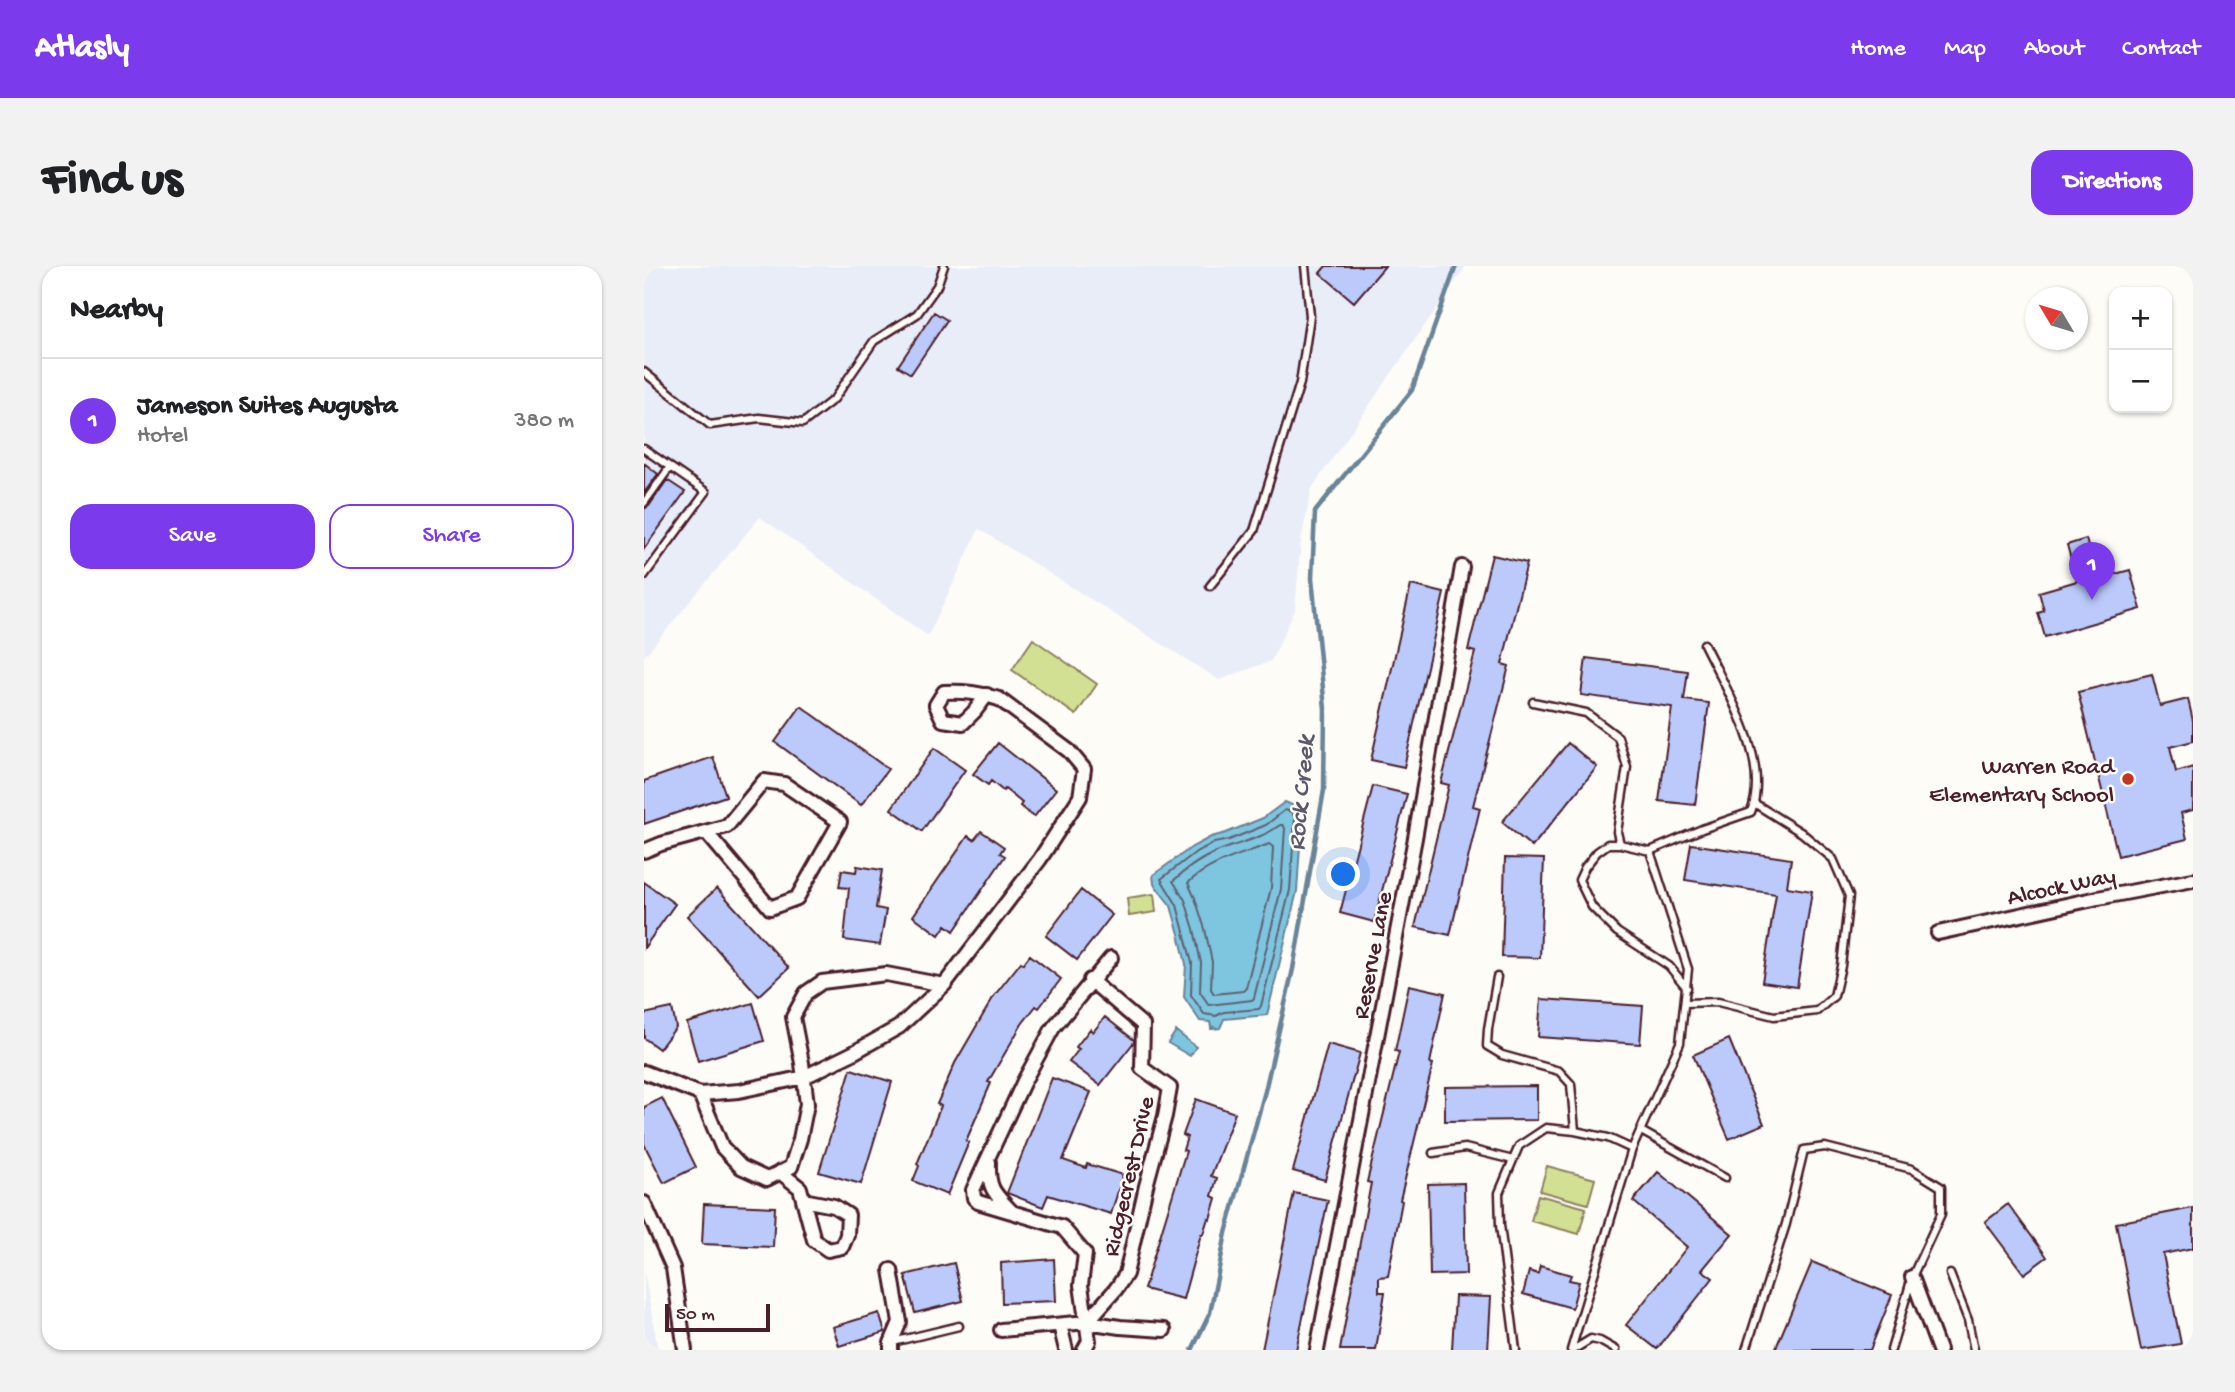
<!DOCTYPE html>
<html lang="en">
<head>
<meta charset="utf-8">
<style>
	body { margin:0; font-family:"Gochi Hand",sans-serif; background:#f2f2f2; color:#202124 }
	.controls { position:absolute; right:21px; top:21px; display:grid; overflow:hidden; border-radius:14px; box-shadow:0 2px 5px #0004 }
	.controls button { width:63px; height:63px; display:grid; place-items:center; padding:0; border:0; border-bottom:2px solid #e0e0e0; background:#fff; color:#202124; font:35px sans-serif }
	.compass { position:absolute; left:1381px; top:21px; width:63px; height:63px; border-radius:50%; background:#fff; box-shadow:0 2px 5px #0004; rotate:308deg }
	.scale { position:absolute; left:21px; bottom:18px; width:105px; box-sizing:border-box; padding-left:7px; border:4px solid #4a1f2b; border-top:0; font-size:19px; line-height:24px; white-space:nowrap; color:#4a1f2b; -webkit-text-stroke:5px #fdfcf7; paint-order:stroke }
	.you { position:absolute; left:700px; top:609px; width:24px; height:24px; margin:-18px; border:5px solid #fff; border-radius:50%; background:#1a73e8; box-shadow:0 0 0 10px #1a73e833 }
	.badge { display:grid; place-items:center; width:46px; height:46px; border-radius:50%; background:#7c3aed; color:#fff; font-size:23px; font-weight:700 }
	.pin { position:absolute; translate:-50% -58px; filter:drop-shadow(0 2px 4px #0008) }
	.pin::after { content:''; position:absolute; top:37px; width:24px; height:21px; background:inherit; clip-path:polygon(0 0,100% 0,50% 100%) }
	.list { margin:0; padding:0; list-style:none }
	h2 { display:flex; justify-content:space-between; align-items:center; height:91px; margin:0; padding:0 28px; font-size:30px }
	h2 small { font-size:23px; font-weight:400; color:#757577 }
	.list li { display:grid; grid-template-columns:46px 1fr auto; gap:21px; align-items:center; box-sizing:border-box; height:126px; padding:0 28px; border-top:2px solid #e0e0e0 }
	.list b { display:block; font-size:26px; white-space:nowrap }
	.list p { margin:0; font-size:23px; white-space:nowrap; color:#757577 }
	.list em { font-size:23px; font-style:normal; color:#757577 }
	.actions { display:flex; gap:14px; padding:21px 28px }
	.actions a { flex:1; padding:16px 0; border:2px solid #7c3aed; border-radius:21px; text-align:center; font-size:24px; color:#7c3aed }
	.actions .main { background:#7c3aed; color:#fff }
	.map { position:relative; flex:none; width:1549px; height:1084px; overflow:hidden; border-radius:21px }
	header { display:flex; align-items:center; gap:42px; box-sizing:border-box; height:98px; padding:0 35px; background:#7c3aed; color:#fff }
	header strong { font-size:33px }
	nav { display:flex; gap:38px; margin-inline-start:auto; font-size:24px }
	.intro { display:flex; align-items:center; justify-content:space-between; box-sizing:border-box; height:168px; padding:0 42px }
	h1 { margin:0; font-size:49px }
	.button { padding:18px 32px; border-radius:21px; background:#7c3aed; color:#fff; font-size:24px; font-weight:700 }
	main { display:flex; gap:42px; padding:0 42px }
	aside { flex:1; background:#fff; border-radius:21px; box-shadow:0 2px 5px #0004 }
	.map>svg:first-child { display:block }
</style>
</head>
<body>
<header>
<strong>Atlasly</strong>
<nav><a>Home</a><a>Map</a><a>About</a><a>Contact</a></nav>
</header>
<div class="intro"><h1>Find us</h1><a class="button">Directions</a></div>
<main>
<aside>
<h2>Nearby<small></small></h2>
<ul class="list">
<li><span class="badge">1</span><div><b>Jameson Suites Augusta</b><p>Hotel</p></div><em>380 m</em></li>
</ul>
<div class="actions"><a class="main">Save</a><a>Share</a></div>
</aside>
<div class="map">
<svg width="1549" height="1084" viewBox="0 0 1549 1084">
	<rect width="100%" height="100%" fill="#fdfcf7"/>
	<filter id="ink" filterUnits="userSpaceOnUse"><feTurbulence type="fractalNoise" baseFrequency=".0143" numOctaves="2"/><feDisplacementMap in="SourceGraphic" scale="14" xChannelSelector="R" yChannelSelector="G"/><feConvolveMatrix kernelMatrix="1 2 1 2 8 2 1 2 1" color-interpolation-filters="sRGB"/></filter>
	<g filter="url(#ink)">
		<path fill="#e9edf8" d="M0,0H822L668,222L657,274L651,344L627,395L575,414L335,263L284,370L116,251L0,391Z
			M0,1005L14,1084H0Z"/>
		<path fill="#d2e094" stroke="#8e8060" stroke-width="2" d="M389,373L453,418L432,449L368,404Z
			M510,628L512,646L485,650L483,632Z
			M903,900L951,913L944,938L896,925Z
			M894,929L942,942L935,968L887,955Z"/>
		<path fill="#7ec5df" stroke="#698397" stroke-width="2" d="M641,536L653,541L658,550L653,625L623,749L580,753L576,762L568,763L570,760L567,762L566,756L556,755L540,731L542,698L535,668L527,640L510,618L509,609L548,581L567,571L582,567L619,552Z
			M532,765L552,781L546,790L524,777Z"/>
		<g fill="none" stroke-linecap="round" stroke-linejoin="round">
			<path stroke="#5f6173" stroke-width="2" d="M641,544L648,546L651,552L646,624L617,740L615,743L580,746L572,750L560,748L547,729L548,697L533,639L517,613L552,586L570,577L585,574L622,559Z
				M636,559H639L641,562L637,623L610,732L608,734L565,739L556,726L557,697L550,663L541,634L529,615C541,604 555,594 570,587C592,577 616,574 636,559Z
				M625,578L629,581L627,622L602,722L599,725L570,728L567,723L568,696L561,663L551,632L544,617C566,596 597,589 625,578Z"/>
			<path stroke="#698397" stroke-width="4.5" d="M548,1084L566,1047L582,967L621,825L649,703L680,524L681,443L668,312L671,246L768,124L812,0"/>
		</g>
		<path fill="#bbcafa" stroke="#4a1f2b" stroke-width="2" d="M682,0H741L710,36L676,7Z
			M290,46L303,54L267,108L254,100Z
			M0,197L14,208L0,227Z
			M23,214L41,226L0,283V243L5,240Z
			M1442,273L1453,313L1486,304L1497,343L1401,371L1394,347L1400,345L1395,326L1433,315L1423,279Z
			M848,289L883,297L858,398L865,400L829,540L836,542L806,669L771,661L805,519L797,517L831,386L824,384Z
			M767,319L800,327L760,501L727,494Z
			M942,392L1044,405L1040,434L1065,437L1051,539L1015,535L1028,441L937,429Z
			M1508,408L1516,440L1544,433L1549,455V475L1526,481L1532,506L1549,501V544L1537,547L1543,573L1474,590L1434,426Z
			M157,440L244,503L217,539L131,476Z
			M354,477L412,523L390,551L376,540L378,537L361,523L359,525L347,515L344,519L329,508Z
			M924,477L953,501L888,581L858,556Z
			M290,482L321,504L278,565L247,543Z
			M69,491L82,530L0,558V515Z
			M729,520L763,528L730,656L696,647Z
			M337,565L360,581L356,587L361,590L310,665L302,659L295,669L269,650L324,570L330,574Z
			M1047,578L1147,593L1143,621L1168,625L1153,721L1118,716L1132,628L1041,614Z
			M861,592L900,593L896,692L858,691Z
			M213,600L238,604L232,642L242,644L236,679L200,674L205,622L195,621L198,604L212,606Z
			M0,616L31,638L0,682Z
			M73,622L145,702L115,730L43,650Z
			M437,624L468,649L433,694L402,670Z
			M386,689L417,713L395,742L392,740L378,758L344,816L347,817L322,875L325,876L303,929L269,915L275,900L273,898L297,840L293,838L311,797L350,730L377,696L379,698Z
			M765,719L801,727L786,797L789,798L756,934L758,935L744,1010L735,1011V1026H741L732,1084H696L727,917L723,916L755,786L751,785Z
			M897,733L999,740L996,778L894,771Z
			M109,737L120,775L54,795L43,757Z
			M28,742L32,761L15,783L0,772V748Z
			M461,751L490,774V776L456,819L425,796L435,783L432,781L446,763L449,766Z
			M1085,773L1120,858L1085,873L1049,789Z
			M684,778L716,787L681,914L649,905Z
			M207,803L248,816L217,918L175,906Z
			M408,812L447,826L419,894L442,902L443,898L479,909L467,948L404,929L399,941L363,927Z
			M893,820V854L801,855V821Z
			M18,832L52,901L20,917L0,878V841Z
			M552,833L591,847L567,910L573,912L568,930L572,932L566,953L564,952L559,968H557L539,1033L500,1023L542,885L539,884L543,871L539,869Z
			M1014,906L1088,968L1058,1004L1069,1012L1013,1083L982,1059L1043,981L989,935Z
			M820,917L822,1008L786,1009L784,918Z
			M650,927L684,934L652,1084H618Z
			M60,938L131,941L129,981L58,978Z
			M1364,938L1403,991L1380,1008L1341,956Z
			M1549,942V982L1519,988L1537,1078L1497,1084L1472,957Z
			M410,993L412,1035L358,1037L357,997Z
			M1168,996L1248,1029L1226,1084H1131Z
			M310,997L319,1035L271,1047L261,1009Z
			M896,1000L927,1009L925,1014L935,1016L928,1042L879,1028L885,1005L894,1008Z
			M811,1030L847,1031L844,1084H808Z
			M235,1047L241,1066L195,1080L189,1061Z"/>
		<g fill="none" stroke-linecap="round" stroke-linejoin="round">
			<defs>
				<path id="lane" d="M0,106L66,159L115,152L159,157L190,133L230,75L273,48L293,20L300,0
					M0,183L62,226L0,310
					M0,237L26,201
					M566,320L610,265L656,117L666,50L661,0
					M889,436L942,447L974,471L983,501L973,566L976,578
					M853,711L844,763L843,780L858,789L915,805L927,818L931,865
					M1043,722L1025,700L973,666L948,641L935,614L941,601L953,586L964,578H976L1006,585L1058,563L1107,546C1127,494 1083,425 1060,378
					M1041,737L1074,736L1130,750L1173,745L1190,730L1197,700L1205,630L1189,593L1158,567L1110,537
					M997,865L1081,912
					M789,887L821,882L869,894
					M1306,1008L1324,1054L1330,1084
					M249,1076L315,1060
					M872,1084L856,959L855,927L875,880L902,862L931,865L964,872L988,883
					M927,1084L988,883L1036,777L1044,703L1006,585
					M929,1084L947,1073L956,1075L972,1084
					M1102,1084L1142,958L1160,884L1181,881L1268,903L1297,921V948L1268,1011L1247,1084"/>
				<path id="street" d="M0,585L17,578L83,560L120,515L140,518L196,556L153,632L126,642L62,566
					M1294,667L1454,632L1549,614
					M0,806L56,828L95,825L160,811L207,788L255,761L300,719L396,593L436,531L440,503L425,485L355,433C334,427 322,425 300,426L292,439L299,454L319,457L330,446L343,429
					M56,828L78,881L97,901L123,913L147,901L156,873L163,838L158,797L149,751L162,727L178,716L242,708L300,719
					M345,896C344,923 350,927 368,946
					M136,906L156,922L170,974L184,984L198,981L203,969L204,949L190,940L159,934
					M0,937L29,1002L41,1084
					M247,1004L256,1056L247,1077V1084
					M1268,1011L1295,1084
					M443,1056L472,1023L482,1008L502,920L521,850L526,822L498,802L499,759L446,714
					M416,1059L422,1084
					M357,1064L443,1056L476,1061L520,1064
					M440,1084L445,1075L437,1019L441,988L418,961L334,936L330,932L329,924L380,815L409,762L467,692
					M673,1084L771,572L818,301"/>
			</defs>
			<use href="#lane" stroke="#4a1f2b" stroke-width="11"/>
			<use href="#street" stroke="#4a1f2b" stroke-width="18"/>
			<use href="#lane" stroke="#fdfcf7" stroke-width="6"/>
			<use href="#street" stroke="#fdfcf7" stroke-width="12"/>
		</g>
	</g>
	<circle fill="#c8321e" stroke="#fdfcf7" stroke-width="2.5" cx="1484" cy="513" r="7"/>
	<g text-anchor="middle" stroke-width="5" stroke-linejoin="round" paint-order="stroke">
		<g font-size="24" fill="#4a1f2b" stroke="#fdfcf7" text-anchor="end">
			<text x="1470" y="507">Warren Road<tspan x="1470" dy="28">Elementary School</tspan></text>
		</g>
		<g font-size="24" fill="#4a1f2b" stroke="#fdfcf7">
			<text transform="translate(1417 619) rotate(-12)" y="8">Alcock Way</text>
			<text transform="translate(727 689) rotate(-79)" y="8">Reserve Lane</text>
			<text transform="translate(483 910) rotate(-77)" y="8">Ridgecrest Drive</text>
		</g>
		<g font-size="26" font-style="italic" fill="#5c596a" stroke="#fdfcf7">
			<text transform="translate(655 527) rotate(-85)" y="9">Rock Creek</text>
		</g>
	</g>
</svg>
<div class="controls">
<button>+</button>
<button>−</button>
</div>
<svg class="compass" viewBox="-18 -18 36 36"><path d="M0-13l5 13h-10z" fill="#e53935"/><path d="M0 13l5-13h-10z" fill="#757577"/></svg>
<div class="scale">50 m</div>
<div class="you"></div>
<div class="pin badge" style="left:1448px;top:334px">1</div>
</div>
</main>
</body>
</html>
